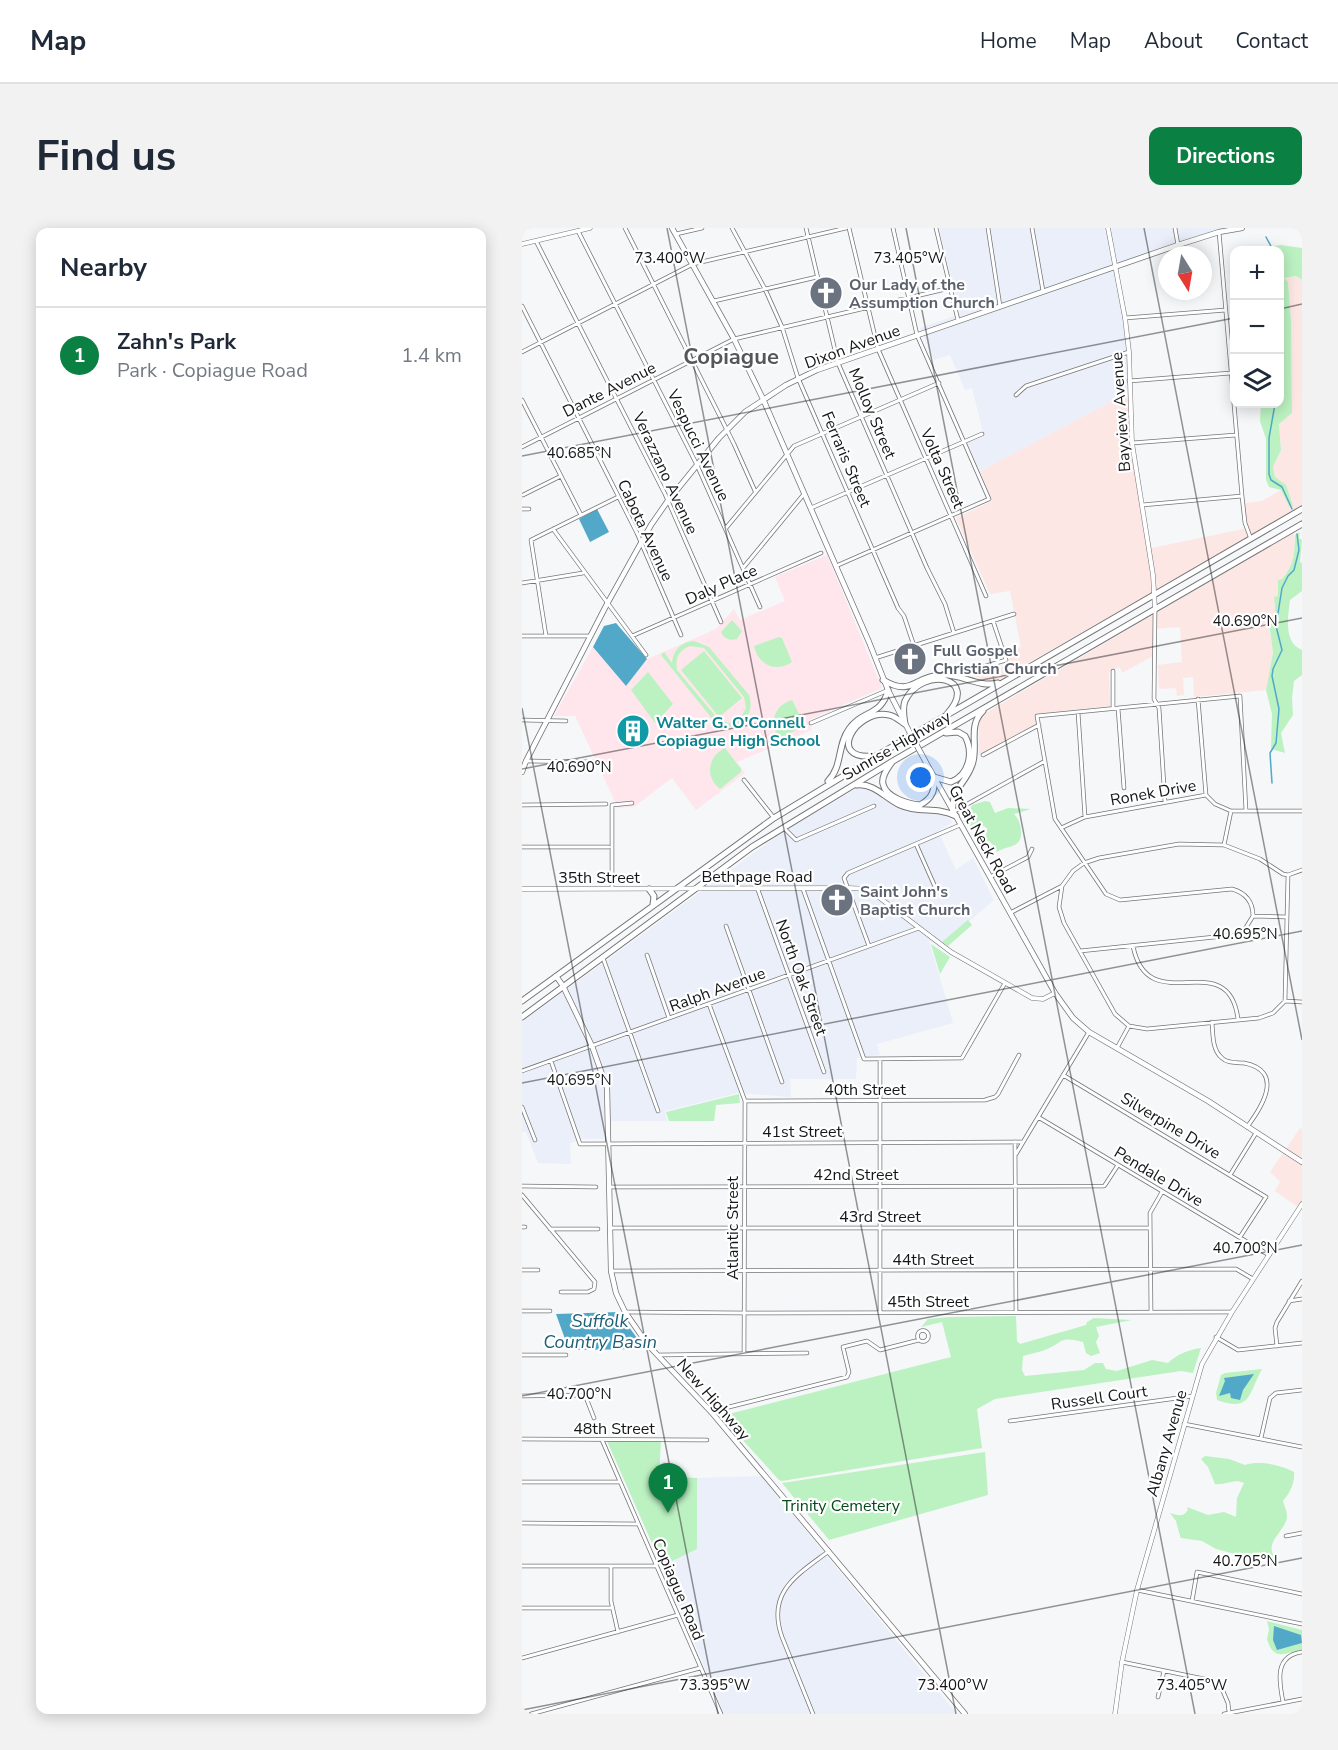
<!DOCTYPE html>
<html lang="en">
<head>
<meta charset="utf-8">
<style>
	body { margin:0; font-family:"Nunito Sans",sans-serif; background:#f2f2f3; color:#1f2937 }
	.controls { position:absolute; right:18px; top:18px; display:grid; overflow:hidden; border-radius:12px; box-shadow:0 3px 15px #0003 }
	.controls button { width:54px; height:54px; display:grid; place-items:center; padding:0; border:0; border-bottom:2px solid #e0e1e3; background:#fff; color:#1f2937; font:30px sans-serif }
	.compass { position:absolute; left:636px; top:18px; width:54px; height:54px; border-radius:50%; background:#fff; box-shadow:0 3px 15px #0003; rotate:169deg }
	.you { position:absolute; left:399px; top:550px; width:21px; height:21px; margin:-15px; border:4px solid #fff; border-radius:50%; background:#1a73e8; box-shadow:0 0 0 9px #1a73e833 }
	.badge { display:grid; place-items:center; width:39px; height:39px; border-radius:50%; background:#0b8043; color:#fff; font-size:20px; font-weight:700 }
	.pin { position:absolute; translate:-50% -50px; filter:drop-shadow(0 2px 3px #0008) }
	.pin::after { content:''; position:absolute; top:32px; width:21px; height:18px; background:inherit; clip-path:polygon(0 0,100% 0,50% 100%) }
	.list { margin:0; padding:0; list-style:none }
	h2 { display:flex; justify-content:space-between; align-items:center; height:78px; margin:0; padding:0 24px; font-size:26px }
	h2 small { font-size:20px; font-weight:400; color:#747a83 }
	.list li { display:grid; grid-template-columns:39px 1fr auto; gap:18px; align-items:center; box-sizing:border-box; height:96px; padding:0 24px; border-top:2px solid #e0e1e3 }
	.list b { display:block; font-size:22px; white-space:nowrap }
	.list p { margin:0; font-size:20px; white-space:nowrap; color:#747a83 }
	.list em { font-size:20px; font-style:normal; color:#747a83 }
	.icon { flex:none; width:33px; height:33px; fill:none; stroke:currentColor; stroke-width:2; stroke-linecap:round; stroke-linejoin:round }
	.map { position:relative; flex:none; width:780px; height:1486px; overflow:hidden; border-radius:12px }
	header { display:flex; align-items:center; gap:36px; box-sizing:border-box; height:84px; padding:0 30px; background:#fff; border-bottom:2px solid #e0e1e3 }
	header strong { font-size:28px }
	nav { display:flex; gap:33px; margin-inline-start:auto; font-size:21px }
	.intro { display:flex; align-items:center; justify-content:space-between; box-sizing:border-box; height:144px; padding:0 36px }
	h1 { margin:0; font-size:42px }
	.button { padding:15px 27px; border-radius:12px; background:#0b8043; color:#fff; font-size:21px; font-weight:700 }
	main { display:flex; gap:36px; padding:0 36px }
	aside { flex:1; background:#fff; border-radius:12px; box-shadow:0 3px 15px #0003 }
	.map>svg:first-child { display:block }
</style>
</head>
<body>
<header>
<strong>Map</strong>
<nav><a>Home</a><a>Map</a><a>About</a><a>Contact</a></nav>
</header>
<div class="intro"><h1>Find us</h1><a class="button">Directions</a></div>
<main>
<aside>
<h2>Nearby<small></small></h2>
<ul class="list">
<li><span class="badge">1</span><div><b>Zahn's Park</b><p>Park · Copiague Road</p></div><em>1.4 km</em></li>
</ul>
</aside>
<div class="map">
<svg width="780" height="1486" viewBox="0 0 780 1486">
	<rect width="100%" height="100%" fill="#f5f7f9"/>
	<path fill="#fde7e4" d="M774,48L780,52V278L472,455L451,448L488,436L485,424L499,419L488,363L468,366L434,290L470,273L458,243L609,163L611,212L620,278L630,320L726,300L722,275L740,273L759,262L767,278L753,249L751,239L759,222L757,196L770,185L769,92L766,54L762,50Z
		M772,304L773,321L769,342L760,351L756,368L752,369L754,392L747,393L751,425L744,462L672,469L671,449L661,450L662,467L655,468L654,460L637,461L636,437L660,434L658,399L631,401V428L600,445L598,439L587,444L588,478L514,486L515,497L457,527V489Z
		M778,900L780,901V982L753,963L758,954L748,944Z"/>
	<path fill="#eaeff9" d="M417,0H725L715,1L591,43L606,88L610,122L609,163L458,243L445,215L462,208L450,160L443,162L428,127L412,132L398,100L438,86Z
		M343,559L384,584L422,587L431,594L416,603L434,642L451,630L472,672L417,719L407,712L431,795L355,816L358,827L335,830L334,851H268L269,869L216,865L143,883L145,893H82L83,911H60L48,915L49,936L16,935L4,904H0V794L255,608L335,560Z
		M239,1248L435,1486H202L140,1338L175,1321V1250Z"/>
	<path fill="#ffe5ec" d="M305,327L360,460L287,492L290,502L215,534L223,545L174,582L150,550L112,579L96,580L53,488H32L71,419L104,458L125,431L194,401L212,381L218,392L263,373L253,349Z"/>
	<path fill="#bcf2c2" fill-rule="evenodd" d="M759,17L780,20V52L774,48L762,50L766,54L769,93L770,185L757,196L759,222L751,239L753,249L764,257L771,278H767L759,262L747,259L744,252V211L738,193L739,176H758V22H736L735,20Z
		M778,304L777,310L780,312L778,334L780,335V363L768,372C766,389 761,414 780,422V447L772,453L770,470L771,487L759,505L763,525L749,521L750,486L744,462L751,425L747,393L754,392L752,369L756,368V352L760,351C772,338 773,324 773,307Z
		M210,392L220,403L215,411C208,413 202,411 199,404Z
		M257,409L260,410L270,434C254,445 236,437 232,418Z
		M172,413L187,419L227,467C235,490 212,507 192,493L139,427L142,424L150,435C151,422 159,414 172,413ZM168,418L182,420L222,469L224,480L218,491L207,495L196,491L155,442C153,430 157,422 168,418Z
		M182,423L220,470L197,489L159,442Z
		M126,444L151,476L133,495L109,462Z
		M270,472L282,495L281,498L258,511C246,496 252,477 270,472Z
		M203,520L219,541V544L198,561C183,549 185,529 203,520Z
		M463,573L468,574L473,585L486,580L509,581L492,586C497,591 499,597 499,604C500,621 484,617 475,624L473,619L467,613H458L464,608L465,600L456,595L450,602L445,588L450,577Z
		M446,692L450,697L426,718L420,714Z
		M409,716L428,729L418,746Z
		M217,866L218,875L194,877L192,893H147L144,884Z
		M494,1088L495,1113L498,1116L564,1097L565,1094L572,1090L610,1092L574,1099L577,1108L574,1114L578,1125L569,1128L564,1125L561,1114C536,1107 541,1116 520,1123C514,1125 507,1126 501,1128L500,1142L503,1148L562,1142L573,1135H581L584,1141L595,1143L630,1132L646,1135C655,1126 666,1122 679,1120L671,1145L659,1143L473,1171L455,1181L460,1220L260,1253L257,1252L199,1188L429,1129L420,1094L399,1099L406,1091L427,1089Z
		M740,1141C726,1167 729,1184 695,1172L694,1165L699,1147L703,1145Z
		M85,1213H139L137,1248L175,1250V1321L140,1338Z
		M463,1224L466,1267L307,1312L260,1255Z
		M683,1228L707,1231L723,1237C737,1232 759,1237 772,1244C773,1255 768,1265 761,1273C762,1277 765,1283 765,1287C766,1303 736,1316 757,1333L717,1327L694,1321L680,1313L659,1310L658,1308L654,1293L648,1285C655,1287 661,1290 666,1282L665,1279L686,1287L702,1284L714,1289L715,1270L722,1255C712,1250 703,1258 693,1256L686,1239L679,1231Z
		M745,1393L780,1402V1422C763,1424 752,1435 745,1411L747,1401Z"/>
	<path fill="#52a8c8" d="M75,281L87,304L68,314L57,291Z
		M94,395L125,431L104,458L71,419L82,398Z
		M96,1084L123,1121L47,1122L34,1086Z
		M732,1146L721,1162L718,1172L709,1170L708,1165L697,1168L703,1153L702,1150Z
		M752,1398L779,1407L780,1415L755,1422L751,1412Z"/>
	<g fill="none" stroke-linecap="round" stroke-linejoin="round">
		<path stroke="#52a8c8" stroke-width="1.5" d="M744,9L751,22
			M753,176L747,210V246L749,252L760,259L770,281
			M750,555L748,525L754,515L757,481L750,448L751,441L760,422L754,398L760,360L766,348L772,342L777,322L775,306"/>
		<defs>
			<path id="minor" d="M103,0L212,216L233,263
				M210,0L243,61L260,99L276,150L376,380L382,388L392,418
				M284,0L316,135L405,340L423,376L432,405
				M327,0L356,121L464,368
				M414,0L436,92
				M466,0L478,78
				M510,0L521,63
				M653,0L656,17
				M56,3L175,237L238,379
				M697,4L720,268L723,295L729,311
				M154,6L180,0
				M14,13L143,266L199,394
				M192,73L295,49
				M0,78L115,305L159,407
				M603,90L704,82
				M0,124L171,36L324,0
				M607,153L709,145
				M494,167L504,158L607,124
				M0,172L59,287
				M610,215L714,207
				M0,219L212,111L428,60
				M1,267L39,248
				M620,277L720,268
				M289,280L460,206
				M0,281H7
				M204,300L272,218L417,155
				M31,301L124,427
				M314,338L467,271L395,107L371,0
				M221,340L282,266
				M0,355L61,345
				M633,382L632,471L637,480L643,574
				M0,408H68
				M24,408L9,312L96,269
				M110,408L299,325
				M353,430L492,386
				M454,441L484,432L471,393
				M676,471L684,567
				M591,480V443
				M596,480L602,560
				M556,484L563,589
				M0,492L44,493
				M289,495L364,463
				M461,527L517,497
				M5,533L72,534
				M222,552L252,590
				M0,577L84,576
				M724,583L718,468L515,488L533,591L584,666L598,672L710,661C724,665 731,674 731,688
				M431,584L523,533
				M262,600L274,612L352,578
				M539,600L563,589L684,567L693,576L709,583H780
				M394,616L414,661
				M702,617L709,583
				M0,619H87
				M468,649L506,629L510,621
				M540,658L537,679L542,695L593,786L607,798L625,801L737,790L751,785L763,773L780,774
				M90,660V577L110,575
				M281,661L342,831L440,830L483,755
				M236,662L302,844
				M488,685L540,658L551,643L562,635L577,630L657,616L702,617L738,631L761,646L766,647L780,642
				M204,698L260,854
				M347,718L322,650L326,645L438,597
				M611,718C626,794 706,715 716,791
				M558,723L712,707L723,701L731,688L765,689
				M125,727L147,790
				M81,730L136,883
				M763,773L766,647
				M187,776L223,873L222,1126
				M690,794C691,806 690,822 700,830C706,836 715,834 722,835C763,843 740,879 725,899
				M595,820L607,798
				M29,833L58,916L501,914
				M0,843L397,700
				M541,847L744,969L718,1009
				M223,873L463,872L473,869L476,866L497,827
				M0,879L13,912
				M516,889L747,1027
				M493,914L494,1084
				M494,926L567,804
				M708,947L734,905
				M583,957L596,937
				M0,958L74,959
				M87,959L582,958
				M0,967L73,1054L72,1061L66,1064H39
				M0,999H3
				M88,1000H628
				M28,1001H76
				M0,1042H16
				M89,1043L714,1041L731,1051
				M767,1073L780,1071
				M0,1083H28
				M103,1084L222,1085L710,1084
				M629,1084L628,985L640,964
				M358,1085V831
				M395.5 1108a5.5 5.5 0 1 1 11 0a5.5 5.5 0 1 1-11 0Z
				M694,1109L716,1122L780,1115
				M755,1118L753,1100L755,1094L780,1053
				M0,1127H44
				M137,1127L285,1125
				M0,1168L63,1167L72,1190
				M191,1186L203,1180L325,1149L327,1144L321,1119L345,1113L358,1122L397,1112
				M488,1193L670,1168
				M662,1196L780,1219
				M739,1210L748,1170L754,1165L780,1162
				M0,1211L185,1212
				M80,1212L199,1486
				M0,1254H97
				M0,1295L115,1296
				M764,1308L780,1305
				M0,1338H133
				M89,1338V1373L96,1404
				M615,1362L780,1396
				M670,1373L675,1344L780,1366
				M0,1380H90
				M0,1430L156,1387
				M600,1434L687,1452L700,1461L706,1475L707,1484
				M636,1469L642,1443
				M761,1474C757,1453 752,1428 780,1424
				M0,1485L1,1486
				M9,1486L178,1440
				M291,1486L260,1409C244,1364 275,1347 307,1323
				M702,1486L780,1471"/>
			<path id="tertiary" d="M586,0L603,90L607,124L610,215L631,347L633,381
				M0,16L68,0
				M0,661L326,660L346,661L429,724L510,770L521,771L533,765
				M593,1486L600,1434L615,1362L680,1136L710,1084L780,976"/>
			<path id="secondary" d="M150,0L212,111L241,171L347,414L366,462L387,503
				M407,540L533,765L551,790L567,804L686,873L780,934
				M0,544L4,533L85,376L129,297L145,274L197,210L223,184L264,157L295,142L656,17L697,4L720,0
				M34,748L41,758L70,818L85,860L89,1043L94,1065L103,1084L126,1117L191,1186L443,1486"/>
			<path id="trunk" d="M361,452C390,469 391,449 418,447C439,445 456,460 476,455
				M383,496C382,489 380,480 383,473C400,437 459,449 425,486
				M352,528C303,533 334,480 367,487C373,488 378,493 383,496
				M370,534C366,540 359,548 361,556C364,570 387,576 398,577C411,570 413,562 412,549L429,554C447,547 452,525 443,508L436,504L424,505
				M306,553C321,538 315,517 327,501C340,482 360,488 366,462
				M335,557C352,555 363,570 378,577C398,586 413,578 434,588
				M431,584C429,560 443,557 450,537C457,519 445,498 461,483
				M127,661L132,668L131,677
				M0,773L252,590L356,527L780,281
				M0,789L230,619L371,533L780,296"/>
		</defs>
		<use href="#minor" stroke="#757679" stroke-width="4.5"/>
		<use href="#tertiary" stroke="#757679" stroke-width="5"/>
		<use href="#secondary" stroke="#757679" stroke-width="6"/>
		<use href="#trunk" stroke="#757679" stroke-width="7"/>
		<use href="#minor" stroke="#fff" stroke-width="3"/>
		<use href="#tertiary" stroke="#fff" stroke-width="4"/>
		<use href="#secondary" stroke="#fff" stroke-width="4.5"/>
		<use href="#trunk" stroke="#fff" stroke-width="5"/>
		<defs>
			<path id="secondary-bridge" d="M387,503L407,540"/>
		</defs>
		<use href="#secondary-bridge" stroke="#757679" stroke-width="6" stroke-linecap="butt"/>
		<use href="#secondary-bridge" stroke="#fff" stroke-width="4.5"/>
	</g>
	<path fill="none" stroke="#151617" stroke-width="1.5" stroke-opacity="0.45" d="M145,0L434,1486M384,0L673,1486M622,0L780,812M758,81L780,76M0,228L712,90M0,480L196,1486M0,541L780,390M0,855L780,703M0,1168L780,1017M0,1482L780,1330"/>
	<defs>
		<symbol id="church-disc" viewBox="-11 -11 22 22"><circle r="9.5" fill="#6b7280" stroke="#fff"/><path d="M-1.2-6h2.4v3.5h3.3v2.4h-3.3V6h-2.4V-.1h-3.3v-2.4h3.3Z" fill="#fff"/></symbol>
		<symbol id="building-disc" viewBox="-11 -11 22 22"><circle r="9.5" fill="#0f9aa8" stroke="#fff"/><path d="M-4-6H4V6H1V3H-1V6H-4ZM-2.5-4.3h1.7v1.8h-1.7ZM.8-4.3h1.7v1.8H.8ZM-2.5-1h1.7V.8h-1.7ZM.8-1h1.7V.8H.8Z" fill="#fff"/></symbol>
	</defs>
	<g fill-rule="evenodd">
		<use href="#church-disc" x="285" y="46" width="38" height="38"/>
		<use href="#church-disc" x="369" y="412" width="38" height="38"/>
		<use href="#building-disc" x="92" y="484" width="38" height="38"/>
		<use href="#church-disc" x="296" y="653" width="38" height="38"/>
	</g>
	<g text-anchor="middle" stroke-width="4.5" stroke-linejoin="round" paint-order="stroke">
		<g font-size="16" font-weight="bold" fill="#5b616d" stroke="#fff" text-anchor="start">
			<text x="327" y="62">Our Lady of the<tspan x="327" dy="18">Assumption Church</tspan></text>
			<text x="411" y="428">Full Gospel<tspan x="411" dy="18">Christian Church</tspan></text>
			<text x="338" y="669">Saint John's<tspan x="338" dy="18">Baptist Church</tspan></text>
		</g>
		<g font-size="16" fill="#151617" stroke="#fff">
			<text transform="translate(330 118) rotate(-20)" y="6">Dixon Avenue</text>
			<text transform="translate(87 161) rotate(-27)" y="6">Dante Avenue</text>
			<text transform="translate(598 184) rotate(-94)" y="6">Bayview Avenue</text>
			<text transform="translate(351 185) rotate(67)" y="6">Molloy Street</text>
			<text transform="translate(177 217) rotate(64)" y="6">Vespucci Avenue</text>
			<text transform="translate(325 231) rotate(67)" y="6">Ferraris Street</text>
			<text transform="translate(421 240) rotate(66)" y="6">Volta Street</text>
			<text transform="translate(144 245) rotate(65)" y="6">Verazzano Avenue</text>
			<text transform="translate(124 302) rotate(65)" y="6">Cabota Avenue</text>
			<text transform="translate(199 356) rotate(-24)" y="6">Daly Place</text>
			<text transform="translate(374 517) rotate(-30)" y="6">Sunrise Highway</text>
			<text transform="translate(631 564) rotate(-10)" y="6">Ronek Drive</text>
			<text transform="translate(461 611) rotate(61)" y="6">Great Neck Road</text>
			<text x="235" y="654">Bethpage Road</text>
			<text x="77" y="655">35th Street</text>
			<text transform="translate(280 749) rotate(70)" y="6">North Oak Street</text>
			<text transform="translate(195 761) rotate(-20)" y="6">Ralph Avenue</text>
			<text x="343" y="867">40th Street</text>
			<text transform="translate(649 897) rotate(31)" y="6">Silverpine Drive</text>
			<text x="280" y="909">41st Street</text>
			<text x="334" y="952">42nd Street</text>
			<text transform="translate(637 948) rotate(31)" y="6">Pendale Drive</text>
			<text x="358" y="994">43rd Street</text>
			<text transform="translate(210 1000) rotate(-90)" y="6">Atlantic Street</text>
			<text x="411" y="1037">44th Street</text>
			<text x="406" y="1079">45th Street</text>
			<text transform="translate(577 1169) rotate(-8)" y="6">Russell Court</text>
			<text transform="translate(192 1171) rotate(49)" y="6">New Highway</text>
			<text x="92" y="1206">48th Street</text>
			<text transform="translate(644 1215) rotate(-74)" y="6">Albany Avenue</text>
			<text transform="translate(157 1361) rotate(67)" y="6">Copiague Road</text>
		</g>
		<g font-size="16" font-weight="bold" fill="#0d838f" stroke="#fff" text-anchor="start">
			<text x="134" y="500">Walter G. O'Connell<tspan x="134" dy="18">Copiague High School</tspan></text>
		</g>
		<g font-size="16" fill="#05491a" stroke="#fff">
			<text x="319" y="1283">Trinity Cemetery</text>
		</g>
		<g font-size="18" font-style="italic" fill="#1b5e75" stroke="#fff">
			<text x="78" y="1099">Suffolk<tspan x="78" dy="21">Country Basin</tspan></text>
		</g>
		<g font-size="22" font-weight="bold" fill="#56575a" stroke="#fff">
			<text x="209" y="136">Copiague</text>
		</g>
	</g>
	<g font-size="15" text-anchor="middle" fill="#151617" stroke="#fff" stroke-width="4.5" stroke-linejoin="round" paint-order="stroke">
		<text x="148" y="35">73.400°W</text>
		<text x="387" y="35">73.405°W</text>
		<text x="57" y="230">40.685°N</text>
		<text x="723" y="398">40.690°N</text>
		<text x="57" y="544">40.690°N</text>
		<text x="723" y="711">40.695°N</text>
		<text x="57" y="857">40.695°N</text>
		<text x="723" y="1025">40.700°N</text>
		<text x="57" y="1171">40.700°N</text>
		<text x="723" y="1338">40.705°N</text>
		<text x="193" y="1462">73.395°W</text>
		<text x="431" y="1462">73.400°W</text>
		<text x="670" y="1462">73.405°W</text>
	</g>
</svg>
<div class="controls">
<button>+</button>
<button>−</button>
<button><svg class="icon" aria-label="layers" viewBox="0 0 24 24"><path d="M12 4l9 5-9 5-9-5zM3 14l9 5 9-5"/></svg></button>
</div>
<svg class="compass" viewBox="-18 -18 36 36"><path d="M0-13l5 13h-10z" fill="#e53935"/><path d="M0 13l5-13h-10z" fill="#747a83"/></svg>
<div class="you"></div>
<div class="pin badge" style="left:146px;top:1285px">1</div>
</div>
</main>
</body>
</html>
